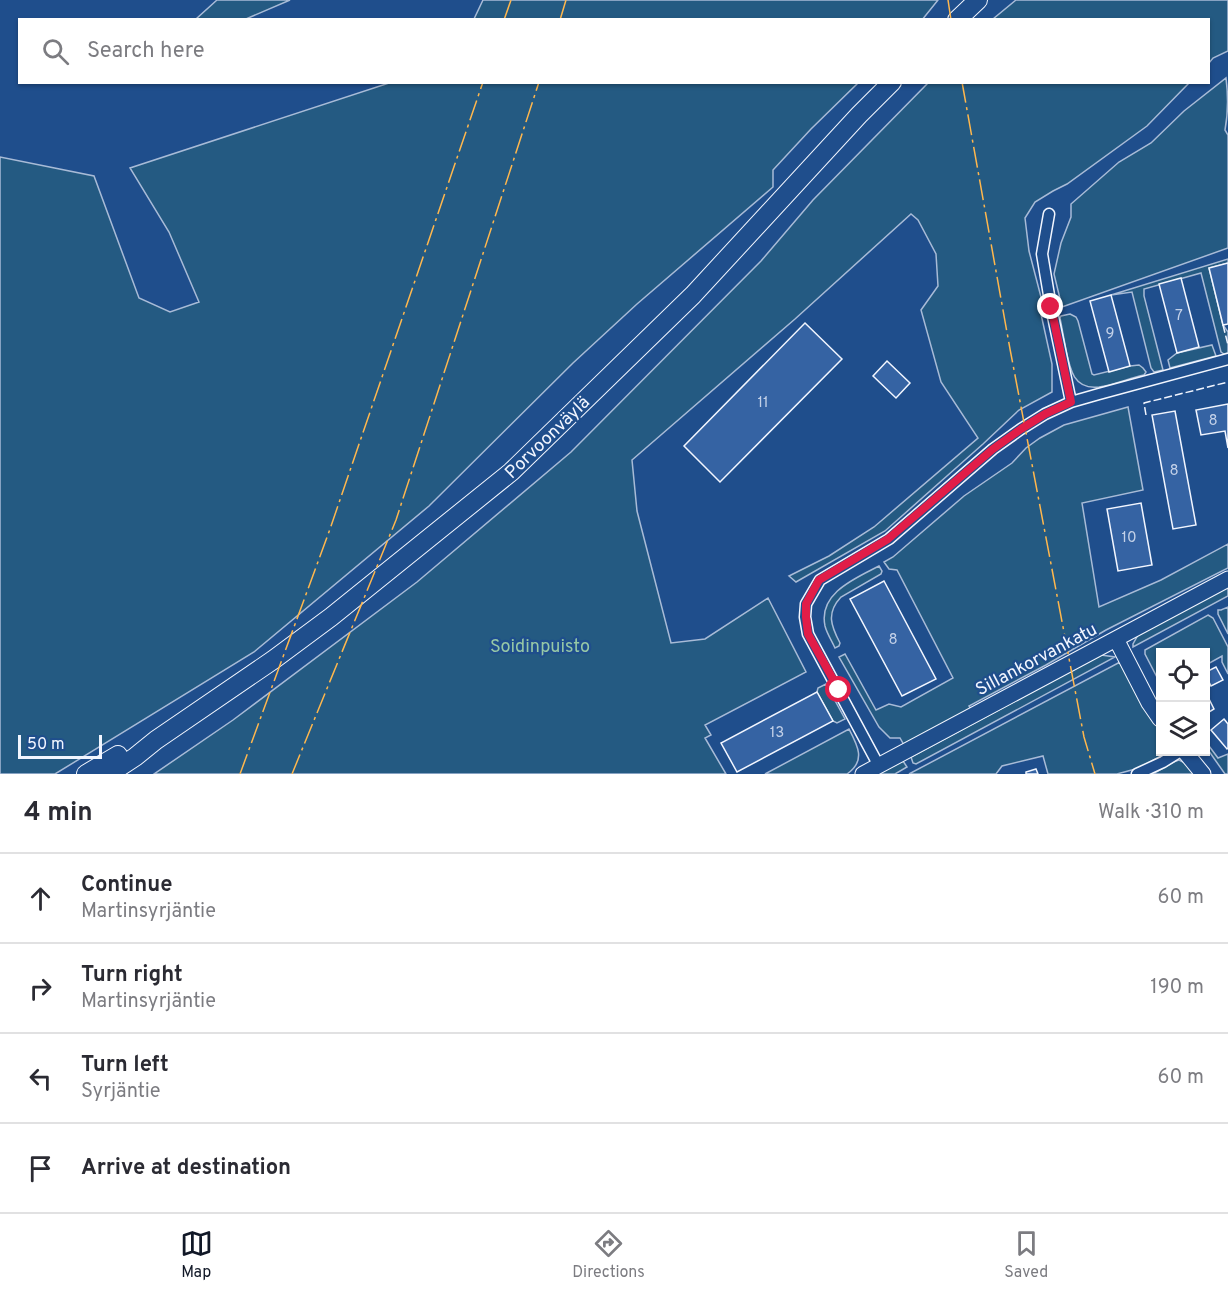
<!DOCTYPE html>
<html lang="en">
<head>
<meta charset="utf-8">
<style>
	body { margin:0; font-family:Overpass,sans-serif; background:#f7f7f7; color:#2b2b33 }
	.controls { position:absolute; right:18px; bottom:18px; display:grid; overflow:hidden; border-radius:0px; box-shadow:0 2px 4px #0004 }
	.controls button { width:54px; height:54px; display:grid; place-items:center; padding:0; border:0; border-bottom:2px solid #e1e1e2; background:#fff; color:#2b2b33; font:30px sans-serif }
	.scale { position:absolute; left:18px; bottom:15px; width:84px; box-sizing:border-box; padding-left:6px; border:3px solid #f2f6ff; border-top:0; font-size:16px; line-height:21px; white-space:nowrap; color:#f2f6ff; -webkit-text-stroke:4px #1f4e8c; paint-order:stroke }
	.stop { position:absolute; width:18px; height:18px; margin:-14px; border:4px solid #e11d48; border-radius:50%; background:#fff }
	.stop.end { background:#e11d48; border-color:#fff; box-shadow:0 2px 6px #0008 }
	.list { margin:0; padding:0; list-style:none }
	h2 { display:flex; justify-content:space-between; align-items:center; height:78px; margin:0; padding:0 24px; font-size:26px }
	h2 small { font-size:20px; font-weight:400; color:#7c7c81 }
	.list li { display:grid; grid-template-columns:39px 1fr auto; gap:18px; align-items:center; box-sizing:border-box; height:90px; padding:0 24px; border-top:2px solid #e1e1e2 }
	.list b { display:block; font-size:22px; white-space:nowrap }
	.list p { margin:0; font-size:20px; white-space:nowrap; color:#7c7c81 }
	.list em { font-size:20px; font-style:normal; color:#7c7c81 }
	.icon { flex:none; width:33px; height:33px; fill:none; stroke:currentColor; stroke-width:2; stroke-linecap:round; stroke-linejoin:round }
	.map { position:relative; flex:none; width:1228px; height:774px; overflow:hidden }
	.search { position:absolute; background:#fff; box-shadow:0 2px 4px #0004; left:18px; right:18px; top:18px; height:66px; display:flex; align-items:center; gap:15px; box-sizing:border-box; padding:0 21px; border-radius:0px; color:#7c7c81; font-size:22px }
	.sheet { height:438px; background:#fff }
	nav { display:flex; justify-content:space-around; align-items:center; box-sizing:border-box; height:84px; border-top:2px solid #e1e1e2; background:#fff; font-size:16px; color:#7c7c81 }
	nav a { display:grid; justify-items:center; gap:3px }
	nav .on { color:#111827 }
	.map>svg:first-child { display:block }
</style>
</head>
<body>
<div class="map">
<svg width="1228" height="774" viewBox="0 0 1228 774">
	<rect width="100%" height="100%" fill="#1f4e8c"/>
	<path fill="#245a82" stroke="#a8bbd7" stroke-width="1.5" d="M217,0H290L246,19H196Z
		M483,0H938L922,20L474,19Z
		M1016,0H1228V51L1213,58L1209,63L1208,20L993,19Z
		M1226,78C1228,94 1228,114 1225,130L1228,135V248L1062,307L1054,274L1061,243L1071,217V204L1119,162L1151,143L1184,111Z
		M389,83H858L811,129L773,170V187L637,304L573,363L429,506L254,652L55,774H0V157L94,176L139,298L170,312L199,302L169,232L130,168Z
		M928,83H1189L1147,126L1067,184L1053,191L1035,202L1025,218L1029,251L1041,297L1039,305L1052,364V392L1019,410L983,444L885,531L796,582L789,576L829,556L874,527L978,438L941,382L921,310L938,286L936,254L918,220L911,214L795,319L632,460L637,511L671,643L705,639L768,598L806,672L705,725L711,735L705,738L726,774H154L233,720L417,582L571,452L761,261L813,200Z
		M1228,259V263L1209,268L1223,325L1228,332V353L1224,354L1221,352L1201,273L1144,289V296L1163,370L1154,372L1151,368L1132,292L1111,295Z
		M1070,314L1076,317L1078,321L1092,374L1094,375L1130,366L1139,365L1143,368L1146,372L1144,375C1130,378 1113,385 1099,387C1074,390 1070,370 1066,350C1064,339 1062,329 1060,318L1061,316Z
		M1212,345L1216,356L1170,368L1168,360L1177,353Z
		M1128,407L1143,490L1082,503L1099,607L1161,580L1228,544V568L1106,630L1046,665L969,706L971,709L904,745L900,738H890L879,727L839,657L845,654L876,710L889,704L901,707L953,678L897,570L889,569L884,562L893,557L964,496L1012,463L1026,448L1040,438L1064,425Z
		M879,566L882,571L881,574L841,597C826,613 831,626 840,643L839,646L835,648C832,641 827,634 825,626C818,593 856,578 879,566Z
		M1228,587V596L1133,647V644L1138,635Z
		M1228,607V634L1218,614V610H1221Z
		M1208,615L1213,618L1228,647V674L1222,662V656L1206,665V652H1160V683L1145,654V650Z
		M1101,655L1115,657L916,764L913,763L911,757Z
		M1120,662L1151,716L1160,729V741L1159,745L1161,756L1139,768L1117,774H1048L1043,756L1002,766L996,774H909Z
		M826,684L845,719L837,723L833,721L817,692L818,688Z
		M849,729C858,746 866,761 847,774H765Z
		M1206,742L1218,758L1228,754V774H1225L1206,747Z
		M1179,760L1187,764L1196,774H1152C1162,770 1169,763 1179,760Z
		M903,761L907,767L895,774H877Z"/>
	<path fill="#3563a3" stroke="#f2f6ff" stroke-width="1.5" d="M1228,263V324L1223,325L1209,268Z
		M1181,278L1199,347L1177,353L1159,284Z
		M1111,295L1130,366L1109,372L1090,301Z
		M805,323L842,359L720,482L684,446Z
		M887,361L910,383L896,398L873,376Z
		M1228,404V448L1225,431L1201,435L1196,410Z
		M1175,411L1196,525L1173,529L1152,415Z
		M1141,503L1152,565L1118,571L1107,509Z
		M884,581L936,679L902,696L850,599Z
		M1216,667L1223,680L1211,686L1206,676V672Z
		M817,692L833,721L737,772L721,743Z
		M1206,693L1214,709L1206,714Z
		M1224,719L1228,724V748L1227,749L1211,730Z
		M1036,769L1038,774H1026V772Z"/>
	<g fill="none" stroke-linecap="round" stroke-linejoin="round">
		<defs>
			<path id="street" d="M1049,214L1042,254L1051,307L1071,402
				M879,766L808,634L805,617L806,604L820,580L889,539L993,449L1021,429L1045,414L1071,402L1099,394L1228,359
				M1137,774L1163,762L1179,752"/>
			<path id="secondary" d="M1116,639L1149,703L1160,719
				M1185,752L1203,774
				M863,774L1228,579"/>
			<path id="highway" d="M957,20L978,0
				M86,774L118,755
				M109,774L135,757L156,740L273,660L331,617L511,472L693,295L859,115L892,82"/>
		</defs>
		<use href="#street" stroke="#f2f6ff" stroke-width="13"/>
		<use href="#secondary" stroke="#f2f6ff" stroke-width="17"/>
		<use href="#highway" stroke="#f2f6ff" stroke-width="20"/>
		<use href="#street" stroke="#1f4e8c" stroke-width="10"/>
		<use href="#secondary" stroke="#1f4e8c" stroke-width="15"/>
		<use href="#highway" stroke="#1f4e8c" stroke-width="18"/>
		<path stroke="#f2f6ff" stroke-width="1.5" stroke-dasharray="8 3" stroke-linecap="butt" d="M1223,325L1228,345
			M1146,415L1144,403L1228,382"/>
		<path stroke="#ffb74d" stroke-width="1.5" stroke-dasharray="21 4.5 3 4.5" stroke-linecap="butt" d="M948,0L951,20
			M504,20L511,0
			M560,20L566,0
			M962,82L1010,349L1084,737L1095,774
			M240,774L330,529L483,82
			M292,774L396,520L539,82"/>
	</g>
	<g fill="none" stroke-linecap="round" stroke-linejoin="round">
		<path stroke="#e11d48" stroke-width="8" d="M839,690L808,634L806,617V604L819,580L888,539L993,449L1021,429L1045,414L1071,402L1051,307"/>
	</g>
	<g text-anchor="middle" stroke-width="4.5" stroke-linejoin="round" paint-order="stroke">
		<g font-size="15" fill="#c3d1e8">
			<text x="1179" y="320">7</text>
			<text x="1110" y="338">9</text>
			<text x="763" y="407">11</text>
			<text x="1213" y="425">8</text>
			<text x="1174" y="475">8</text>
			<text x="1129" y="542">10</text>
			<text x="893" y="644">8</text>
			<text x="777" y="737">13</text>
		</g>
		<g font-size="18" fill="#f2f6ff" stroke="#1f4e8c">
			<text transform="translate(547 437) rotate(-44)" y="6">Porvoonväylä</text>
			<text transform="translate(1036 659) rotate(-28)" y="6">Sillankorvankatu</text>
		</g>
		<g font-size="18" fill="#97c8a6" stroke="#1f4e8c">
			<text x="540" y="652">Soidinpuisto</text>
		</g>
	</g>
</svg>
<div class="controls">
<button><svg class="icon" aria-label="locate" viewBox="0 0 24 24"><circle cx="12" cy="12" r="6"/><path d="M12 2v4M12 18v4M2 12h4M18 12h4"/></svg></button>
<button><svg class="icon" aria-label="layers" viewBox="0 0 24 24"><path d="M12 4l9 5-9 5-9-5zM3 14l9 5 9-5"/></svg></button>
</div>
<div class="scale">50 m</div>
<div class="stop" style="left:839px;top:690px"></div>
<div class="stop end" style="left:1051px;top:307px"></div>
<div class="search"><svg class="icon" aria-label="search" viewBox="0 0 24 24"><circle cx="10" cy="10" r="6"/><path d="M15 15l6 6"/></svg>Search here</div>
</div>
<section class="sheet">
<h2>4 min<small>Walk · 310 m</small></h2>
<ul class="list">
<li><svg class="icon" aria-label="ahead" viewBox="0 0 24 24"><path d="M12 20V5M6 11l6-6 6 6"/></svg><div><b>Continue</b><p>Martinsyrjäntie</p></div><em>60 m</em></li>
<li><svg class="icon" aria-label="right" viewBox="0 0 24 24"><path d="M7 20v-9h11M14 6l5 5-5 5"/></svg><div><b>Turn right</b><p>Martinsyrjäntie</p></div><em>190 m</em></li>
<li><svg class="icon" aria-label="left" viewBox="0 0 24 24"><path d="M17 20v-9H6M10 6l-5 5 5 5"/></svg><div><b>Turn left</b><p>Syrjäntie</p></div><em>60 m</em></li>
<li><svg class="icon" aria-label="arrive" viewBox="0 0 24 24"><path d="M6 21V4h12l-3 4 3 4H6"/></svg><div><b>Arrive at destination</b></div></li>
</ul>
</section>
<nav>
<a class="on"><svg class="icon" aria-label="map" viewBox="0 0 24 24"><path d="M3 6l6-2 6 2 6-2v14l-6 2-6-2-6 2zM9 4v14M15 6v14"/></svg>Map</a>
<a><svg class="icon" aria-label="directions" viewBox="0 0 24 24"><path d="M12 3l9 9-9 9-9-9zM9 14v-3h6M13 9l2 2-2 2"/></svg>Directions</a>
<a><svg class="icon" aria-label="saved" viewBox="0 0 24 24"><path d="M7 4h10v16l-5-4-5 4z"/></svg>Saved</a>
</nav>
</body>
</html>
